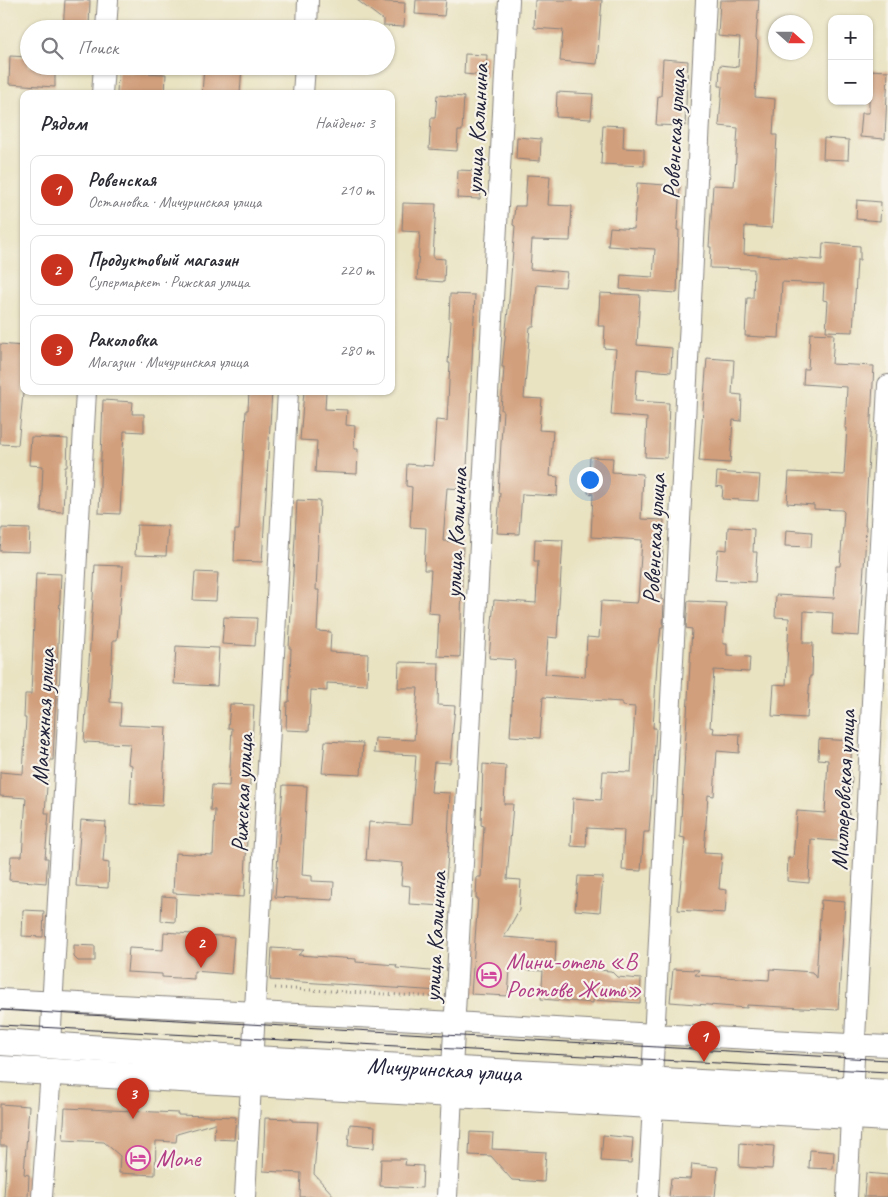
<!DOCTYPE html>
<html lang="ru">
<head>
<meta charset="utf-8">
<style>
	body { margin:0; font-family:Caveat,sans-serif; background:#f2f2f3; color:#2b2b33 }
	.controls { position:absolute; right:15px; top:15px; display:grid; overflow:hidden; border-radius:10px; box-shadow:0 1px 4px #0004 }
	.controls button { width:45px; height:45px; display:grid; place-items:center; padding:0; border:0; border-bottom:1px solid #e1e1e2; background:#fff; color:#2b2b33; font:25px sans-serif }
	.compass { position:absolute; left:768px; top:15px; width:45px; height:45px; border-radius:50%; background:#fff; box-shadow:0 1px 4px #0004; rotate:111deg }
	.you { position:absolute; left:589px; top:479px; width:18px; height:18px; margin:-12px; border:4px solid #fff; border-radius:50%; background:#1a73e8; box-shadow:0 0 0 8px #1a73e833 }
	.badge { display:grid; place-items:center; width:32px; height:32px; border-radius:50%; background:#c8321e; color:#fff; font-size:16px; font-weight:700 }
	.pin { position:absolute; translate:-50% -41px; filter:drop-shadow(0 1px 2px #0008) }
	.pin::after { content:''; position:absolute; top:26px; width:18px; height:15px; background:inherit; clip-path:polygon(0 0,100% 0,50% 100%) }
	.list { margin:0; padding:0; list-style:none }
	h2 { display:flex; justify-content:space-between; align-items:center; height:65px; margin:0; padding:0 20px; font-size:21px }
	h2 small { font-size:16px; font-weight:400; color:#7c7c81 }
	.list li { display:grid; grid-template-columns:32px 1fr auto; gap:15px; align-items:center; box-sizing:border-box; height:70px; margin:0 10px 10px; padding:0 10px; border:1px solid #e1e1e2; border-radius:10px }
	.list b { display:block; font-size:19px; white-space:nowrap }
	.list p { margin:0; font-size:16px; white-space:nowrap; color:#7c7c81 }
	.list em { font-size:16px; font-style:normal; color:#7c7c81 }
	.icon { flex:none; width:28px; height:28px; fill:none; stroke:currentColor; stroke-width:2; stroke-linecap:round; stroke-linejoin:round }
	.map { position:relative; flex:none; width:888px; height:1197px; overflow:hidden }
	.search { position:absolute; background:#fff; box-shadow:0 1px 4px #0004; left:20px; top:20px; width:375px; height:55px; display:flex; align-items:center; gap:12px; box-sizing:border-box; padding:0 18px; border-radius:28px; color:#7c7c81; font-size:19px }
	.panel { position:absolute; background:#fff; box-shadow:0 1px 4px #0004; left:20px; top:90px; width:375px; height:305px; border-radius:10px }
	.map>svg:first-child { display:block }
</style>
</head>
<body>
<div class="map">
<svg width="888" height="1197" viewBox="0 0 888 1197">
	<rect width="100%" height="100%" fill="#f7f3e8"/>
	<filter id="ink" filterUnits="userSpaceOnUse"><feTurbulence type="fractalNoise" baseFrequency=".02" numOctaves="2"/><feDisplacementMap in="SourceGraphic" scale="10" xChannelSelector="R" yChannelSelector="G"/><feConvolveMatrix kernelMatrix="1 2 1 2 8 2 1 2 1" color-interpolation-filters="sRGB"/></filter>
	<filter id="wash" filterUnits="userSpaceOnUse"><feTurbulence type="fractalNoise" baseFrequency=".0096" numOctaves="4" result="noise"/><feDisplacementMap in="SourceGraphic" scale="20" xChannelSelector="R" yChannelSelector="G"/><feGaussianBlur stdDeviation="1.12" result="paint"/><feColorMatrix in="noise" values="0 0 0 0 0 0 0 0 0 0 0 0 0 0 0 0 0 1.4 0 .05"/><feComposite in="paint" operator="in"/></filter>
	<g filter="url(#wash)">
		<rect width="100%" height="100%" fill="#e9e3c2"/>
		<g id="blocks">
			<path fill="#d19f7b" d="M65,0H90L89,29H63Z
				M357,0L405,3L404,27L383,26V20Z
				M416,0H446L444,16L415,14Z
				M535,0H602L597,64L560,61L563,30L534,28Z
				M720,0H759L756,39L758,41L755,97L775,99L773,135H777L772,228L745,226L744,254L822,260L823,243L860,246V260H857L853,332L826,331L828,301L823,300L824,284L782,282L779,338L745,336L747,298H753L754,269L710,268L711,247H709L713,185L734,186L738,128L719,126L722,86H719L720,65L738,67L740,38L718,36Z
				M465,54L487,55L486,76L464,74Z
				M10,56L29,57V66H44L43,70L55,71V87L9,84Z
				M663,59L688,61L685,126L656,125L658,96H661Z
				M204,66H242L240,94H202Z
				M869,70L888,71L885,139L860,137L862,113H869Z
				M118,72L166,74L165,94H117Z
				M557,92L593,94L591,119L556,117Z
				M437,95L464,97L462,131H458L457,151L429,149L431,118H435Z
				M603,125L624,126L623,148L644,149V166L601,164Z
				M517,137L541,139L540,161L516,159Z
				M824,138L849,140L848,160L823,159Z
				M458,170L482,171L480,199L457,198Z
				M527,175L550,176L548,205L572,206L570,241L532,240L530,269L567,272L565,287L537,285L534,327H530L524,398L542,399L539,430L553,431L550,476L558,477L557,496L522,494L519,534L497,533L500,493H498L503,410H501L504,367H502L509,300L515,226L513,225L515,206H525Z
				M637,183L680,186L677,230H679L677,293L620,289L621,275L653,277L655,249L608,246L610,227L634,229Z
				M857,200L881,202L880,221L856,219Z
				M403,203L436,204L433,258L445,259L444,282L417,280L420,232L402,231Z
				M600,293L640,295L637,345L672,348L671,372L637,369L635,401L669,403L667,458L645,457L647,418L611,415L616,349L604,348L605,326H598Z
				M450,294L475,295L466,489L447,488L443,541L463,542L460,657L437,656L439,614L428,613L431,570H424L426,528L410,527L412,487L406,486L407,464L433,466L436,420L447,421L450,363H448L451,321H449Z
				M810,333L834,334L832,364L874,366L865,526H866L865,553L859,636L832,634L833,613L804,611L803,643H813L812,676H810L807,718L772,716L774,684L786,685L789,618L775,617L776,595L834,598L836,566H840L844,512L842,510L814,509V505L787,503L789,472L844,475L847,428H845L847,387L803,384L804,369H808Z
				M0,344L22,346L24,383L18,445L0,444Z
				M707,358L734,360L732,394L742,395L741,421L733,420L730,463L699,461Z
				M249,391H272L262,562L234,561L235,530H239L246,410H248Z
				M304,391H326L325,409L347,410L346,425L355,426L354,449H358L357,474L315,472L317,441L300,440Z
				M103,400L133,402L132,414H144V432L124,431L120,514L99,513Z
				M31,437L68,439L67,467H65L63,512L41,511L43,466L29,465Z
				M590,457L613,458L612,472L643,474L641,519L664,520L661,599L664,600L663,627H661L657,663L653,728H656L652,794L649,832H644L641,871L622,870L624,830L587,828L586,847L571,846L573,798L601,800L603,771L631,772L635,707L622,706V702L543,697L540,738L510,736L515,660L489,658L494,600L536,603L538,561H534L535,539L563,540L557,638L548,637L545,674L585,677L587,637L599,638L601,601L637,603L638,600L642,540L591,537L593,494L588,493Z
				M717,472L760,475L758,501L722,499L723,487L716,486Z
				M297,500L320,501L316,590H319L317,631L331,632L330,652L368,654L367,685L327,683V691L311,690L309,731L286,730L287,702H289L291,648H289Z
				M137,525L168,526L166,556L135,555Z
				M728,527L754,529L753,552H757L755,582L715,580L718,549L727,550Z
				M2,528L30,529L29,552L0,551Z
				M786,530L812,532L811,547L785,546Z
				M95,565L123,566L117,640H113L110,702L121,703L120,725L166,727L162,806L130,804L132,765L128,764L130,744L84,742Z
				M195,572L218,573L216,601L193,600Z
				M36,573L61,574L53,760H49L45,813H49L45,858H48L46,883L9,880L11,856H22L26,798L0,796V772L23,774L26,718H24L25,694H31Z
				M688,601L726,603L723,644H727V656L750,657L749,672L714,670L710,727L714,728L713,733L740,734L739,753L717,751L714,796L708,795L704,853L722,854L719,889L727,890L725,913L678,910L685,838L680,837L692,629L686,628Z
				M224,617L257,618L255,646L222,644Z
				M176,646L219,648L217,686L174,684Z
				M399,662L439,663L438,705L455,706L450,763L434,762L431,792L450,793L448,841H449L444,906L409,904L410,886L401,885L403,863L366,860L369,822L411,825L416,755L374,753L375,738L414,740L418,688H398Z
				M230,704L254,705L244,897L173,893L175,853L213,855L215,810H210L212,785L229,786L232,728H228Z
				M819,739L852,741L850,777H852L847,842L811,839L809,883L787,881L788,858H793L797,811L825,813L828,760L818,759Z
				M325,741L363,743L361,775L322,773Z
				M483,764L506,766L504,804H513L507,879L521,880L519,910L504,937L556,941L555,967L611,971L617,977L641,979L640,1003L593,1000V1003L541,999L543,971L510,969L508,996L471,994L478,898H476L477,877H481L484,826L481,825Z
				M283,785L307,786L302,875L312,876V881L334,882L333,900L275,897Z
				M81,820L106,822L103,862L109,863L108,888L76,886Z
				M578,876L603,877L600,912L575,910Z
				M162,896L176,897L175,922L161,921Z
				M821,900L845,902L838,1010L747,1005V1008L670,1002L673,969L699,970L695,975L769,980L770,969L812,972L816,978Z
				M23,910L44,911L43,937L22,936Z
				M164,932L234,937L231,974L194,971V979L162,977V974L127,972L129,948L163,950Z
				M74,945L95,946V961H78L74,957Z
				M272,948L304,950L298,955L356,959V962L397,965L396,968L441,972L440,991L270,980Z
				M0,1104L29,1106L24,1174L29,1175L28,1197H4L7,1146H0Z
				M65,1108L178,1113V1115L236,1117L234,1140L214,1139L215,1123L177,1134L176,1142L156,1141L155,1175L119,1173L120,1156L104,1142L63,1140Z
				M265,1118L292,1119V1121L318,1122L314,1174L335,1197H300L301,1173L263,1171Z
				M350,1124L375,1126L374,1148L348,1146Z
				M470,1132L493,1133L492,1149L546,1152L544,1182L512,1180L491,1156L469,1155Z
				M603,1135L633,1138L631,1163L601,1161Z
				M740,1143L774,1146L772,1169L739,1167Z
				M810,1150L834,1152L833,1169L809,1168Z
				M381,1159H406L405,1165L423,1166L422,1188L380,1186Z
				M692,1164L718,1167L715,1197H669L671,1178L690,1179Z
				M866,1173L888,1175V1197H864Z"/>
		</g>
	</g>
	<g filter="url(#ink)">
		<use href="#blocks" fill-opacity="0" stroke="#86827e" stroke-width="1"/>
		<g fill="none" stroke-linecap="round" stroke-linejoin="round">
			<defs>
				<path id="minor" d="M106,29L108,0
					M307,29L308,0
					M102,94L104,66
					M303,94L305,66
					M0,999L455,1022L654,1034L888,1046
					M50,1045L86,391
					M452,1069L509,0
					M652,1080L706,0
					M42,1197L51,1071
					M245,1197L288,391
					M447,1197L452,1094
					M648,1197L653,1104
					M847,1197L888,385"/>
				<g id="major">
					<path id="s1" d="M0,1042L254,1059L888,1093"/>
					<path d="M0,1069L888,1118"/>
				</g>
			</defs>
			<use href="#minor" stroke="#86827e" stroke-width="22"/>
			<use href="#major" stroke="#86827e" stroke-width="28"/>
			<path stroke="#86827e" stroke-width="3" stroke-dasharray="1 4" stroke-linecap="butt" d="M275,988L438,997"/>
			<use href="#minor" stroke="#fff" stroke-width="20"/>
			<use href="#major" stroke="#fff" stroke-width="26"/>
			<path stroke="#22223b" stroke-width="1" d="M0,1010L888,1060
				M0,1025L888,1072"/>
		</g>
	</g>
	<defs>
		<symbol id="hotel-ring" viewBox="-11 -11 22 22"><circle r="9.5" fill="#f7f3e8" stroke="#d1479c" stroke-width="1.5"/><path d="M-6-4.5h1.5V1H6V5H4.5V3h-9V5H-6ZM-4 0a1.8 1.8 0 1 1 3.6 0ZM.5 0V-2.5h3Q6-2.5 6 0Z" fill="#d1479c"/></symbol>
	</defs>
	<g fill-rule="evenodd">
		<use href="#hotel-ring" x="475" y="961" width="28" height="28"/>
		<use href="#hotel-ring" x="124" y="1144" width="28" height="28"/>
	</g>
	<g text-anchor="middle" stroke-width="4.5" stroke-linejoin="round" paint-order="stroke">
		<g font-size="24" fill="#22223b" stroke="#f7f3e8">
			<text transform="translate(477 129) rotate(-87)" y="8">улица Калинина</text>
			<text transform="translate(674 134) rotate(-87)" y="8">Ровенская улица</text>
			<text transform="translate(456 533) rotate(-87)" y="8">улица Калинина</text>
			<text transform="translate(654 539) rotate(-87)" y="8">Ровенская улица</text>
			<text transform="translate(43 717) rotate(-87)" y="8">Манежная улица</text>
			<text transform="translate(843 790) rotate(-87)" y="8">Миллеровская улица</text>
			<text transform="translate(242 793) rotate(-87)" y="8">Рижская улица</text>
			<text transform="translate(435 937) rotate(-87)" y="8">улица Калинина</text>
			<text dy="8" stroke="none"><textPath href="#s1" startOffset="445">Мичуринская улица</textPath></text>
		</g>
		<g font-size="24" fill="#b23c85" stroke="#f7f3e8" text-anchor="start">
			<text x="506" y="969">Мини-отель «В<tspan x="506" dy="28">Ростове Жить»</tspan></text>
			<text x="156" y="1166">Mone</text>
		</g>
	</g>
</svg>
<div class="controls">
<button>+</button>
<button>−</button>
</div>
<svg class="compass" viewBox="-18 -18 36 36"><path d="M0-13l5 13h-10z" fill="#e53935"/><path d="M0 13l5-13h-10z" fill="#7c7c81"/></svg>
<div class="you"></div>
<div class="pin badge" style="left:704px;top:1062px">1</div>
<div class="pin badge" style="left:201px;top:968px">2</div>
<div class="pin badge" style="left:133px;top:1119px">3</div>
<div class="search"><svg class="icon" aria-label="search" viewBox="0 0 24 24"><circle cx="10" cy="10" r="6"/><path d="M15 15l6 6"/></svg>Поиск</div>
<section class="panel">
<h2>Рядом<small>Найдено: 3</small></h2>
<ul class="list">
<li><span class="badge">1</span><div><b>Ровенская</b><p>Остановка · Мичуринская улица</p></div><em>210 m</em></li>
<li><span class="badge">2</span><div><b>Продуктовый магазин</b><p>Супермаркет · Рижская улица</p></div><em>220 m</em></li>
<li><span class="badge">3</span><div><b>Раколовка</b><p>Магазин · Мичуринская улица</p></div><em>280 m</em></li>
</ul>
</section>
</div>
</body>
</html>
